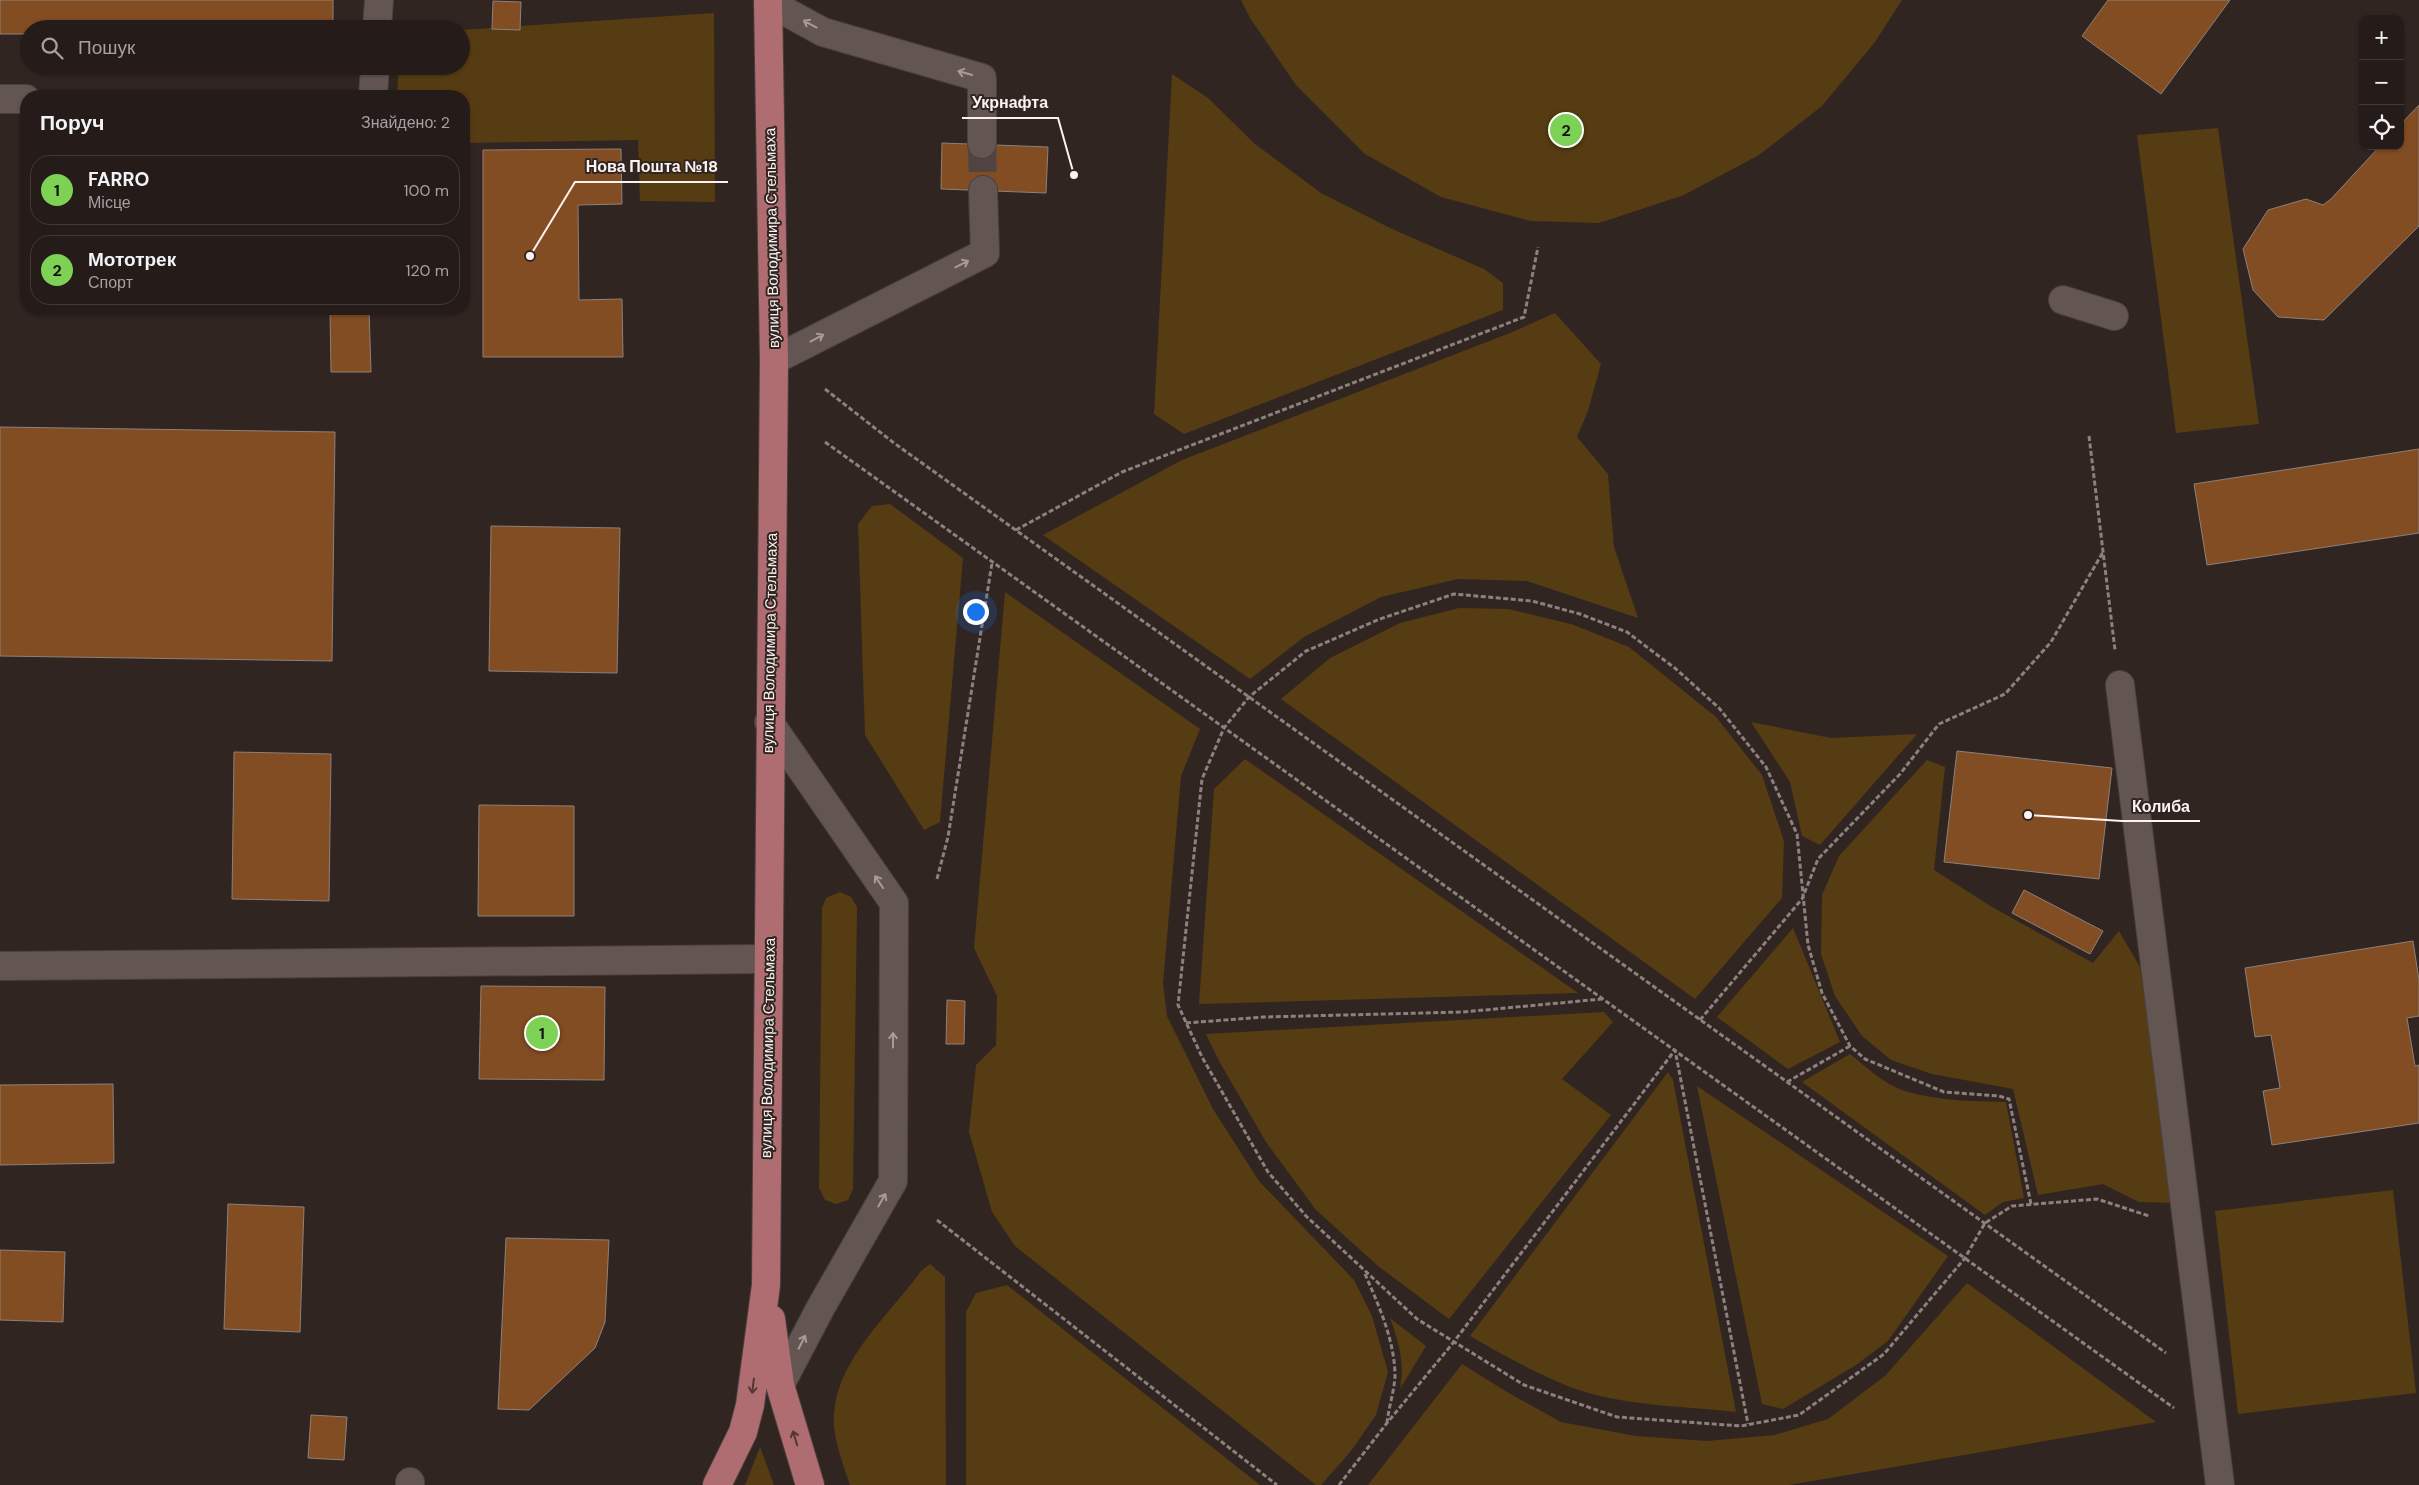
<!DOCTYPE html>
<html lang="uk">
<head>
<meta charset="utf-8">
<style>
	body { margin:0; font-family:"DM Sans",sans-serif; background:#2d2523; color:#f1f3f6 }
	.controls { position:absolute; right:15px; top:15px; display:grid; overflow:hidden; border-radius:10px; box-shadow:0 1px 4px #0004 }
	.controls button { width:45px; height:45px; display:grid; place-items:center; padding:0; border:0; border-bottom:1px solid #423a39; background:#251c1a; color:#f1f3f6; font:25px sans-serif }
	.you { position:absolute; left:975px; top:611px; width:18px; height:18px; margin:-12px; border:4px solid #fff; border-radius:50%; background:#1a73e8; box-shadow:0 0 0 8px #1a73e833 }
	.badge { display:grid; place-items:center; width:32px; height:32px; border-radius:50%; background:#7dd154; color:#111; font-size:16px; font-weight:700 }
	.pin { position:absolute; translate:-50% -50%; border:2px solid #fff; box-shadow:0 1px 5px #0006 }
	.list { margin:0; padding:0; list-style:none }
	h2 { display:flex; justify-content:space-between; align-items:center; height:65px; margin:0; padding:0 20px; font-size:21px }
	h2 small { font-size:16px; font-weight:400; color:#a3a1a2 }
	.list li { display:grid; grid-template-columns:32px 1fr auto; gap:15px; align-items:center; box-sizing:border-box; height:70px; margin:0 10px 10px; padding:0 10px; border:1px solid #423a39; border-radius:20px }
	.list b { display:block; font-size:19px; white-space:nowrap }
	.list p { margin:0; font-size:16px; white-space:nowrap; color:#a3a1a2 }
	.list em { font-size:16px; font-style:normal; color:#a3a1a2 }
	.icon { flex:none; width:28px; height:28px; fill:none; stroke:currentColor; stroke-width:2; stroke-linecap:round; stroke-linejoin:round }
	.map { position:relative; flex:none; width:2419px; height:1485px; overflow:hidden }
	.search { position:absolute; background:#251c1a; box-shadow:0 1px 4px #0004; left:20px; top:20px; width:450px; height:55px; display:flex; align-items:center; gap:12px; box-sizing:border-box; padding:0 18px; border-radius:28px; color:#a3a1a2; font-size:19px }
	.panel { position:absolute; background:#251c1a; box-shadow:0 1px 4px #0004; left:20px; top:90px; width:450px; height:225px; border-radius:20px }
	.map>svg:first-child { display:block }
</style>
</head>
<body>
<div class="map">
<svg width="2419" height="1485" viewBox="0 0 2419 1485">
	<rect width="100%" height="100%" fill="#312522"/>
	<path fill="#563c12" d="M1241,0H1902L1875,42L1822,106L1759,155L1684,195L1599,223L1531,221L1441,197L1365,154L1296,85L1250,18Z
		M714,13L715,202L640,201L638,140L464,143V96H397L399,66H461V30Z
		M1172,74L1208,98L1255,144L1321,193L1392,229L1484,269L1503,283V310L1184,434L1154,414Z
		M2218,128L2259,424L2176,433L2137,135Z
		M1555,313L1601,364L1588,411L1577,437L1608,474L1614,547L1638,618L1527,581L1458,579L1381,597L1304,637L1250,679L1043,535L1182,460L1510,333Z
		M890,504L963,558L940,822L924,830L865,735L858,524L872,506Z
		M1005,592L1200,729L1181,776L1163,983L1167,1016L1213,1109L1259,1181L1354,1280L1372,1316L1388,1372L1376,1415L1351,1451L1321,1485H1316L1015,1246L992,1212L969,1132L976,1065L996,1045L997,996L974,948Z
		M1459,608L1508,609L1571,624L1629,647L1716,717L1762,775L1784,841L1782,898L1695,999L1281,699L1330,658L1400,623Z
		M1751,722L1831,738L1917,734L1820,845L1802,836L1790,782Z
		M1245,759L1578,993L1199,1004L1214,789Z
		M1927,760L1945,767L1934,870L1992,907L2093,963L2119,931L2140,967L2176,1203L2139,1202L2103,1184L2038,1195L2013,1089L1932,1074L1891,1060L1862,1036L1835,996L1821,954L1822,895L1839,856Z
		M840,892L851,897L857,907L853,1189L848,1200L836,1204L825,1200L819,1188L822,908L826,898Z
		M1793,928L1840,1042L1788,1069L1717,1017Z
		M1604,1012L1613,1022L1562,1079L1611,1115L1449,1319L1378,1266L1316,1210L1266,1142L1219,1061L1206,1034Z
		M1850,1054C1866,1067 1885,1085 1905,1091C1937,1101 1972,1101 2006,1102L2024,1198L2003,1202L1985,1215L1802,1082Z
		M1668,1072L1673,1080L1736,1412C1684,1406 1619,1406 1570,1387C1535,1373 1503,1355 1470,1336Z
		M1697,1086L1948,1256L1888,1341L1856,1365L1783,1409L1762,1404Z
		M2393,1190L2416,1393L2238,1414L2215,1211Z
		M930,1264L945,1277L946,1485H850C843,1463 832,1437 834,1414C837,1359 891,1313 921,1271Z
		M1967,1283L2156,1422L1789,1485H1368L1462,1364L1507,1392L1561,1422L1636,1436L1707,1441L1775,1435L1828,1419L1885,1376Z
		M1007,1285L1260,1485H966V1312L976,1293Z
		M1390,1318L1426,1346L1400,1389C1405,1363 1399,1343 1390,1318Z
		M760,1447L774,1485H745Z"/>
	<path fill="#834d23" stroke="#8d8179" d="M0,0H333V29H29V34H0Z
		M2108,0H2230L2161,94L2082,36Z
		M493,1L521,2L520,30L492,29Z
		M2419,105V226L2324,320L2278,317L2253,290L2243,249L2268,210L2306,199L2323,205L2331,199L2380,146H2400V125Z
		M942,143L1048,147L1046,193L941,189Z
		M621,149L622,204L578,205L579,300L622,299L623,357H483V150Z
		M330,309H369L371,372H331Z
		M0,427L335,432L332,661L0,656Z
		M2419,449V533L2207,565L2194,484Z
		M491,526L620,528L617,673L489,671Z
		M1957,751L2112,768L2099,879L1944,862Z
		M234,752L331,754L329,901L232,899Z
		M479,805L574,806V916H478Z
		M2024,890L2103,931L2090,954L2012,913Z
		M2413,941L2419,980V1016L2407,1018L2415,1066L2419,1065V1123L2272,1145L2263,1091L2280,1088L2271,1035L2255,1037L2245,968Z
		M481,986L605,987L604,1080L479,1079Z
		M947,1000L965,1001L964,1044H946Z
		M113,1084L114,1163L0,1165V1085Z
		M228,1204L304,1207L300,1332L224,1329Z
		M506,1238L609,1240L605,1322L595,1348L529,1410L498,1409Z
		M0,1250L65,1252L63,1322L0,1320Z
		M311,1415L347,1417L344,1460L308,1458Z"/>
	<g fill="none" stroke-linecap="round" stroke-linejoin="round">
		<path stroke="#4f4441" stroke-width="28" stroke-dasharray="28 14" stroke-linecap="butt" d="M982,144L983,190"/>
		<defs>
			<path id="minor" d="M768,2L823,32L982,78V144
				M377,29L379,0
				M373,96L375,66
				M0,99H26
				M2063,300L2114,316
				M774,360L985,253L983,190
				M2120,685L2220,1485
				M769,722L894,903L893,1181L821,1307L780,1385
				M0,966L769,959
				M410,1485V1482"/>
			<path id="major" d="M771,1319L780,1385L810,1485
				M717,1485L743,1432L750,1405L766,1285L774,360L768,0"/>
		</defs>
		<use href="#minor" stroke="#4b403e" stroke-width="30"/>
		<use href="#major" stroke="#4b403e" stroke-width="30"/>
		<path stroke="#8c817f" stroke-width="3" stroke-dasharray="5 2.5" stroke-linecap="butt" d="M825,389L894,443L2166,1353
			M2089,436L2115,650
			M825,442L2174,1408
			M1016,530L1122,472L1524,317L1538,247
			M937,879L948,837L992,563
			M1700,1020L1802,899L1818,859L1900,774L1939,724L2005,694L2051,642L2103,552
			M1186,1023L1264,1017L1463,1012L1602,999
			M1787,1082L1850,1046
			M2031,1204L2009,1099L1999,1096L1944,1092L1865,1059L1850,1046L1822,993L1808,945L1797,834L1766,767L1719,708L1676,669L1627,632L1580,614L1532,601L1454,594L1380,619L1306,651L1249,697L1224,728L1202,779L1178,1005L1202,1057L1268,1172L1306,1216L1417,1319L1524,1385L1617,1417L1741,1426L1799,1415L1884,1354L1965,1258L1985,1223L2012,1206L2097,1199L2149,1216
			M937,1220L1277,1485
			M1365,1274C1379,1306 1395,1341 1395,1377C1394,1391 1389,1407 1387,1422
			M1339,1485L1387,1423L1453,1343L1675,1050L1748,1424"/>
		<use href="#minor" stroke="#635552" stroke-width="28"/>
		<use href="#major" stroke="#b06d71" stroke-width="28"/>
	</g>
	<defs><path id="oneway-shaft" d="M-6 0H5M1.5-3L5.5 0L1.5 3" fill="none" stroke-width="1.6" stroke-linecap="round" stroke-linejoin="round" transform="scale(1.25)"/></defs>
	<g stroke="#a89c9a">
		<use href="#oneway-shaft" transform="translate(810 24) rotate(-152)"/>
		<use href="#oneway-shaft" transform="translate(965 73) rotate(-164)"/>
		<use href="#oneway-shaft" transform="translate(962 264) rotate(-27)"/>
		<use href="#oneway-shaft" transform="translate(817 338) rotate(-28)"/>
		<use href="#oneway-shaft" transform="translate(879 882) rotate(-124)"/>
		<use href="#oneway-shaft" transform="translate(893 1040) rotate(-90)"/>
		<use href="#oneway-shaft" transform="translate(882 1200) rotate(-60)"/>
		<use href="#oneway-shaft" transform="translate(802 1342) rotate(-63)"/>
	</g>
	<g stroke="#513736">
		<use href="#oneway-shaft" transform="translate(753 1386) rotate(97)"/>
		<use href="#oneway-shaft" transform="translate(795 1438) rotate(-107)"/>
	</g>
	<g text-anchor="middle" stroke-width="4" stroke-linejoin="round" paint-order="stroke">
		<g font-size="15" fill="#fcf3f1" stroke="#312522">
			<text transform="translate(772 238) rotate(-91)" y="5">вулиця Володимира Стельмаха</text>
			<text transform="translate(770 643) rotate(-89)" y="5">вулиця Володимира Стельмаха</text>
			<text transform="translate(768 1048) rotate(-89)" y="5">вулиця Володимира Стельмаха</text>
		</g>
	</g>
	<path fill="none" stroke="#fcf3f1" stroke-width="2" d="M1074 175L1058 118H962M530 256L575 182H728M2028 815L2122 821H2200"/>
	<g fill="#fcf3f1" stroke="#312522" stroke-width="2">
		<circle cx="1074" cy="175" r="5"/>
		<circle cx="530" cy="256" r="5"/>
		<circle cx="2028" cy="815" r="5"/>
	</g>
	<g font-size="16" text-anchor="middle" font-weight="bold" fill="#fcf3f1" stroke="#312522" stroke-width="4" stroke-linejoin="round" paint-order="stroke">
		<text x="1010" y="108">Укрнафта</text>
		<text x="652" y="172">Нова Пошта №18</text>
		<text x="2161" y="812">Колиба</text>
	</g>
</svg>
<div class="controls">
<button>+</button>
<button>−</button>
<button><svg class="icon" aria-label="locate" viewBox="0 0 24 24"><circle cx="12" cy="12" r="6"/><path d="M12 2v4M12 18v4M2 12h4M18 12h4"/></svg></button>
</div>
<div class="you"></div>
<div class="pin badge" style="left:542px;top:1033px">1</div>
<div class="pin badge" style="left:1566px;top:130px">2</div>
<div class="search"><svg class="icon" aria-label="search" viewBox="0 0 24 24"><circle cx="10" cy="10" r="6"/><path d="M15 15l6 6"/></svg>Пошук</div>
<section class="panel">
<h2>Поруч<small>Знайдено: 2</small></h2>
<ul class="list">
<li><span class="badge">1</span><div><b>FARRO</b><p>Місце</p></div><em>100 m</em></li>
<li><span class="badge">2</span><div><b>Мототрек</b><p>Спорт</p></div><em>120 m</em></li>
</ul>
</section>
</div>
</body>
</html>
